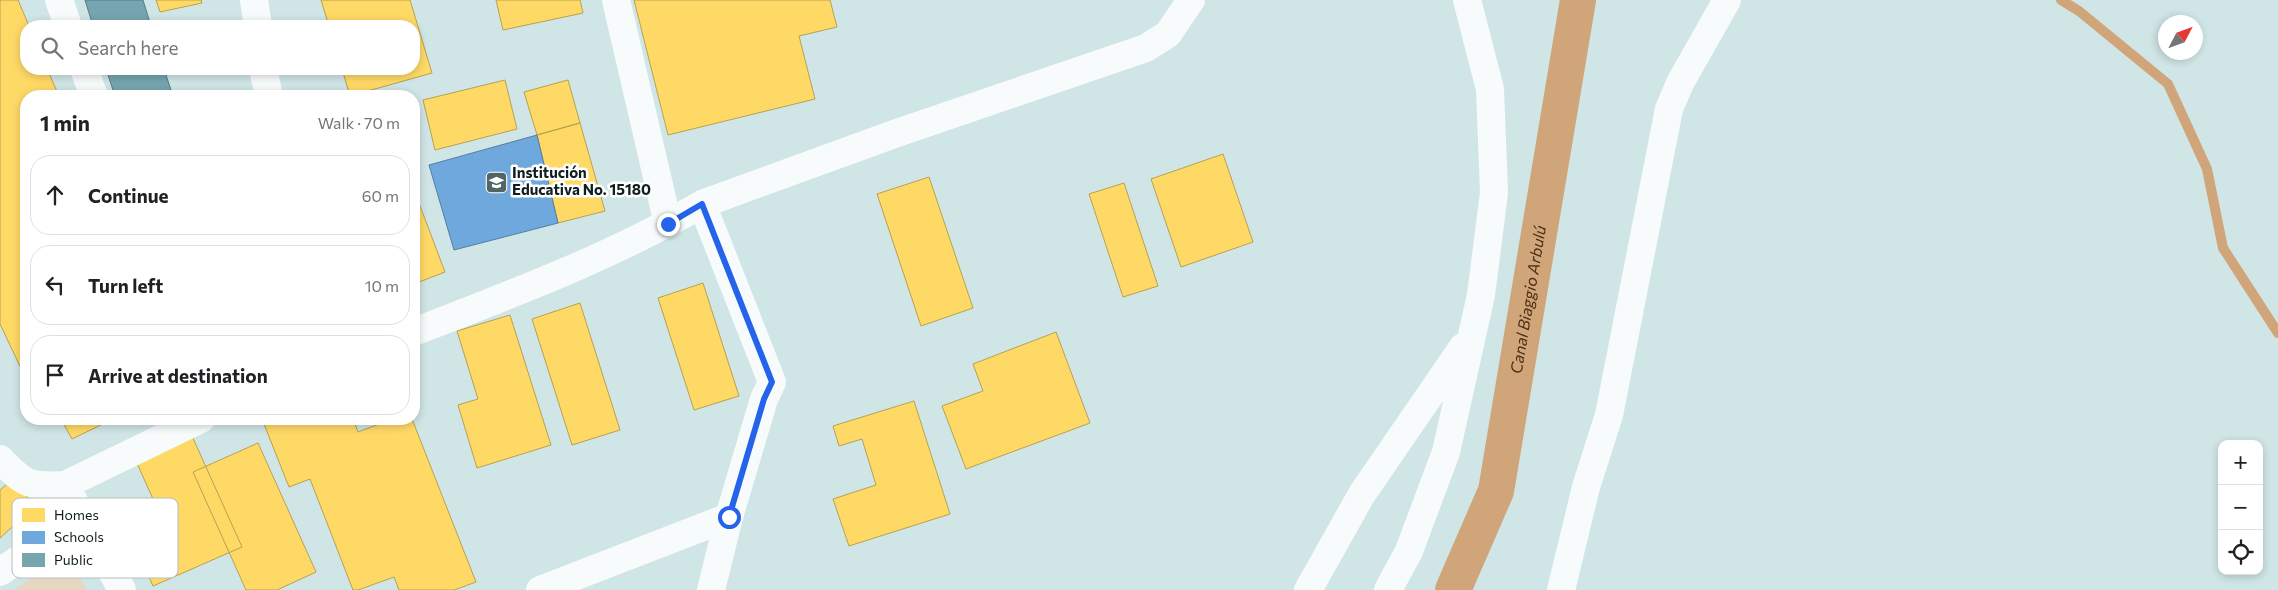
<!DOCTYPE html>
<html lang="en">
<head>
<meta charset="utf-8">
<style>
	body { margin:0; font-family:Commissioner,sans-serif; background:#f2f2f2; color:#202124 }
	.controls { position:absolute; right:15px; bottom:15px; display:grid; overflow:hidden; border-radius:10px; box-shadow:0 2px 8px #0003 }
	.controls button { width:45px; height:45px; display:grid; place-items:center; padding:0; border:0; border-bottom:1px solid #e0e0e0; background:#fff; color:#202124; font:25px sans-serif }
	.compass { position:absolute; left:2158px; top:15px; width:45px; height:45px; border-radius:50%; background:#fff; box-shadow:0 2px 8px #0003; rotate:49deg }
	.stop { position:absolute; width:15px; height:15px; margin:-11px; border:4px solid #2563eb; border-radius:50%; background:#fff }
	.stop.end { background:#2563eb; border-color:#fff; box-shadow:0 1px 5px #0008 }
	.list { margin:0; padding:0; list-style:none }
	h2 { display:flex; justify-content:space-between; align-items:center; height:65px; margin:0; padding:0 20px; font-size:21px }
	h2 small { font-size:16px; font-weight:400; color:#757577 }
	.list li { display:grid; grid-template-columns:32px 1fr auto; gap:15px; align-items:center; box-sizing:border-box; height:80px; margin:0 10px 10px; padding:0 10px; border:1px solid #e0e0e0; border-radius:20px }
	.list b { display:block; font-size:19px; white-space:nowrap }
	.list em { font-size:16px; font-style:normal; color:#757577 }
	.icon { flex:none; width:28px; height:28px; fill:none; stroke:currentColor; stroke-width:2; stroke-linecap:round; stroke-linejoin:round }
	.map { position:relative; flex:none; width:2278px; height:590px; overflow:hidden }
	.search { position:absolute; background:#fff; box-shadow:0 2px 8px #0003; left:20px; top:20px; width:400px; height:55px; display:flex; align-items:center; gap:12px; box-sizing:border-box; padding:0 18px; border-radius:20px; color:#757577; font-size:19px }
	.panel { position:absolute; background:#fff; box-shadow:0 2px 8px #0003; left:20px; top:90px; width:400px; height:335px; border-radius:20px }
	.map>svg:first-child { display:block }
</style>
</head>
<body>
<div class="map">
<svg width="2278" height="590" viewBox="0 0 2278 590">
	<rect width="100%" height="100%" fill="#d0e5e6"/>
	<path fill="#e7d6c2" d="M66,555L87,590H14Z"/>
	<path fill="#ffd966" stroke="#b7a151" d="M0,0H18L29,26H26V69H47L59,96H26V379L0,324Z
		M156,0H201L202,3L160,12Z
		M321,0H410L432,73L350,96L342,69H414V26H329Z
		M496,0H580L583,13L503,30Z
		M634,0H830L837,27L799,36L815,99L668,135Z
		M505,80L517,129L435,150L423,100Z
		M568,80L580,123L537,135L524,92Z
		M580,123L605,211L558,223L537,135Z
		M1223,154L1253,242L1181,267L1151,179Z
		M929,177L973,308L921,326L877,194Z
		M1124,183L1158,286L1123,297L1089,194Z
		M414,190L445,272L414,284Z
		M703,283L739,396L694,410L658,298Z
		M580,303L620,430L572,445L532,319Z
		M510,315L551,445L477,468L458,405L478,399L457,331Z
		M1056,332L1090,423L966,469L942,406L983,391L973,364Z
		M914,401L950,514L849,546L833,499L876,485L862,439L839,446L833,426Z
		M61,419H113L72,439Z
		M262,419H353L358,432L392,419H412L476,582L454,590H399L394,577L358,590H353L310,479L289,487Z
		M192,436L242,547L153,586L121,513L153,499L136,461Z
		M258,443L316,572L277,590H246L193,472Z
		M12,480L35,506L0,538V490Z"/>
	<path fill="#6fa8dc" stroke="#527fa3" d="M537,135L558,223L454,250L429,165Z"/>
	<path fill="#76a5af" stroke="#577c84" d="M85,0H143L151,26H93Z
		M106,69H164L173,96H115Z"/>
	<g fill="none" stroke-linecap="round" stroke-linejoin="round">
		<path stroke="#d1a57a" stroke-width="10" d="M2061,0L2079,11L2168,84L2207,169L2223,248L2278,333"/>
		<path stroke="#d1a57a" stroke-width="36" id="s1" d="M1453,590L1496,491L1578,0"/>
		<path stroke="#f8fbfb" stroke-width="28" d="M59,0L68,26
			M254,0L258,26
			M616,0L668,224
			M84,69L94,96
			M263,69L269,96
			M414,332C512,294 611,257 702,204
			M0,459C24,484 29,487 65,485L201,419
			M65,485L122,590
			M0,572L28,553L65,485
			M540,590L729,517
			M711,590L729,517L764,399L772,382L702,204L897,133L1146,48L1168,34L1191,0
			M1308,590L1362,494L1463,347
			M1388,590L1409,551L1446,452L1481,295L1494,193L1490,89L1467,0
			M1561,590L1586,487L1609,415L1669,109L1680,83L1727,0"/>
	</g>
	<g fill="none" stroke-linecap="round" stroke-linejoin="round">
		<path stroke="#2563eb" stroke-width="6" d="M668,224L702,204L772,382L764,399L729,517"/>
	</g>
	<defs>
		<symbol id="school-square" viewBox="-11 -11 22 22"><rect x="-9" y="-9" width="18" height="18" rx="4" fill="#536465" stroke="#fff"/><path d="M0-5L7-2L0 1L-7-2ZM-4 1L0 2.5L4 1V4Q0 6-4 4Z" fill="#fff"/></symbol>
	</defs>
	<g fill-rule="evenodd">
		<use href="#school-square" x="484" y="170" width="25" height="25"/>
	</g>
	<g text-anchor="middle" stroke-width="5" stroke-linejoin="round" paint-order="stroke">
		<g font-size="15" font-weight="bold" fill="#101e1f" stroke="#fff" text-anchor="start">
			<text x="512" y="178">Institución<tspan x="512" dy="17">Educativa No. 15180</tspan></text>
		</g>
		<g font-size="16" font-style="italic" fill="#4d2f15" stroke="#fff">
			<text dy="6" stroke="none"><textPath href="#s1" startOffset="302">Canal Biaggio Arbulú</textPath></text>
		</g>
	</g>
	<rect x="12" y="498" width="166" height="80" rx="8" fill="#fff" stroke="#b7bcbc" stroke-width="1"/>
	<rect x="22" y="508" width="23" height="14" fill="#ffd966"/>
	<rect x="22" y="531" width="23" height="13" fill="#6fa8dc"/>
	<rect x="22" y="553" width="23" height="14" fill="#76a5af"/>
	<g font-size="14" fill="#101e1f">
		<text x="54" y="520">Homes</text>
		<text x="54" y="542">Schools</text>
		<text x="54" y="565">Public</text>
	</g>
</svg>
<div class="controls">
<button>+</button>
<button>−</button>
<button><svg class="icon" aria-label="locate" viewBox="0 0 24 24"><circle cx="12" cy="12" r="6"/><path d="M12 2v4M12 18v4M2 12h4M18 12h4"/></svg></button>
</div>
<svg class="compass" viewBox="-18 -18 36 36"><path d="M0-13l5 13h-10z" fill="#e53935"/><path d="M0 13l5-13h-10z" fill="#757577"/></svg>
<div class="stop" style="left:729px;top:517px"></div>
<div class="stop end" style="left:668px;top:224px"></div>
<div class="search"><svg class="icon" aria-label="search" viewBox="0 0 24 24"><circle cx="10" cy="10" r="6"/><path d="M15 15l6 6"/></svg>Search here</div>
<section class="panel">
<h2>1 min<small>Walk · 70 m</small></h2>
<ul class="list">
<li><svg class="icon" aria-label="ahead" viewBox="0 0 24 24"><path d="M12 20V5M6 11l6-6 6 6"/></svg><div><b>Continue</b></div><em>60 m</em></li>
<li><svg class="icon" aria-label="left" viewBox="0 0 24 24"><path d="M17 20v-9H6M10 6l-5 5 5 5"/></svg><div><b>Turn left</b></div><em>10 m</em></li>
<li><svg class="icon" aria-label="arrive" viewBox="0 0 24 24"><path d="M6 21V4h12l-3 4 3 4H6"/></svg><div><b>Arrive at destination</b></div></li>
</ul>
</section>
</div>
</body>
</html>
